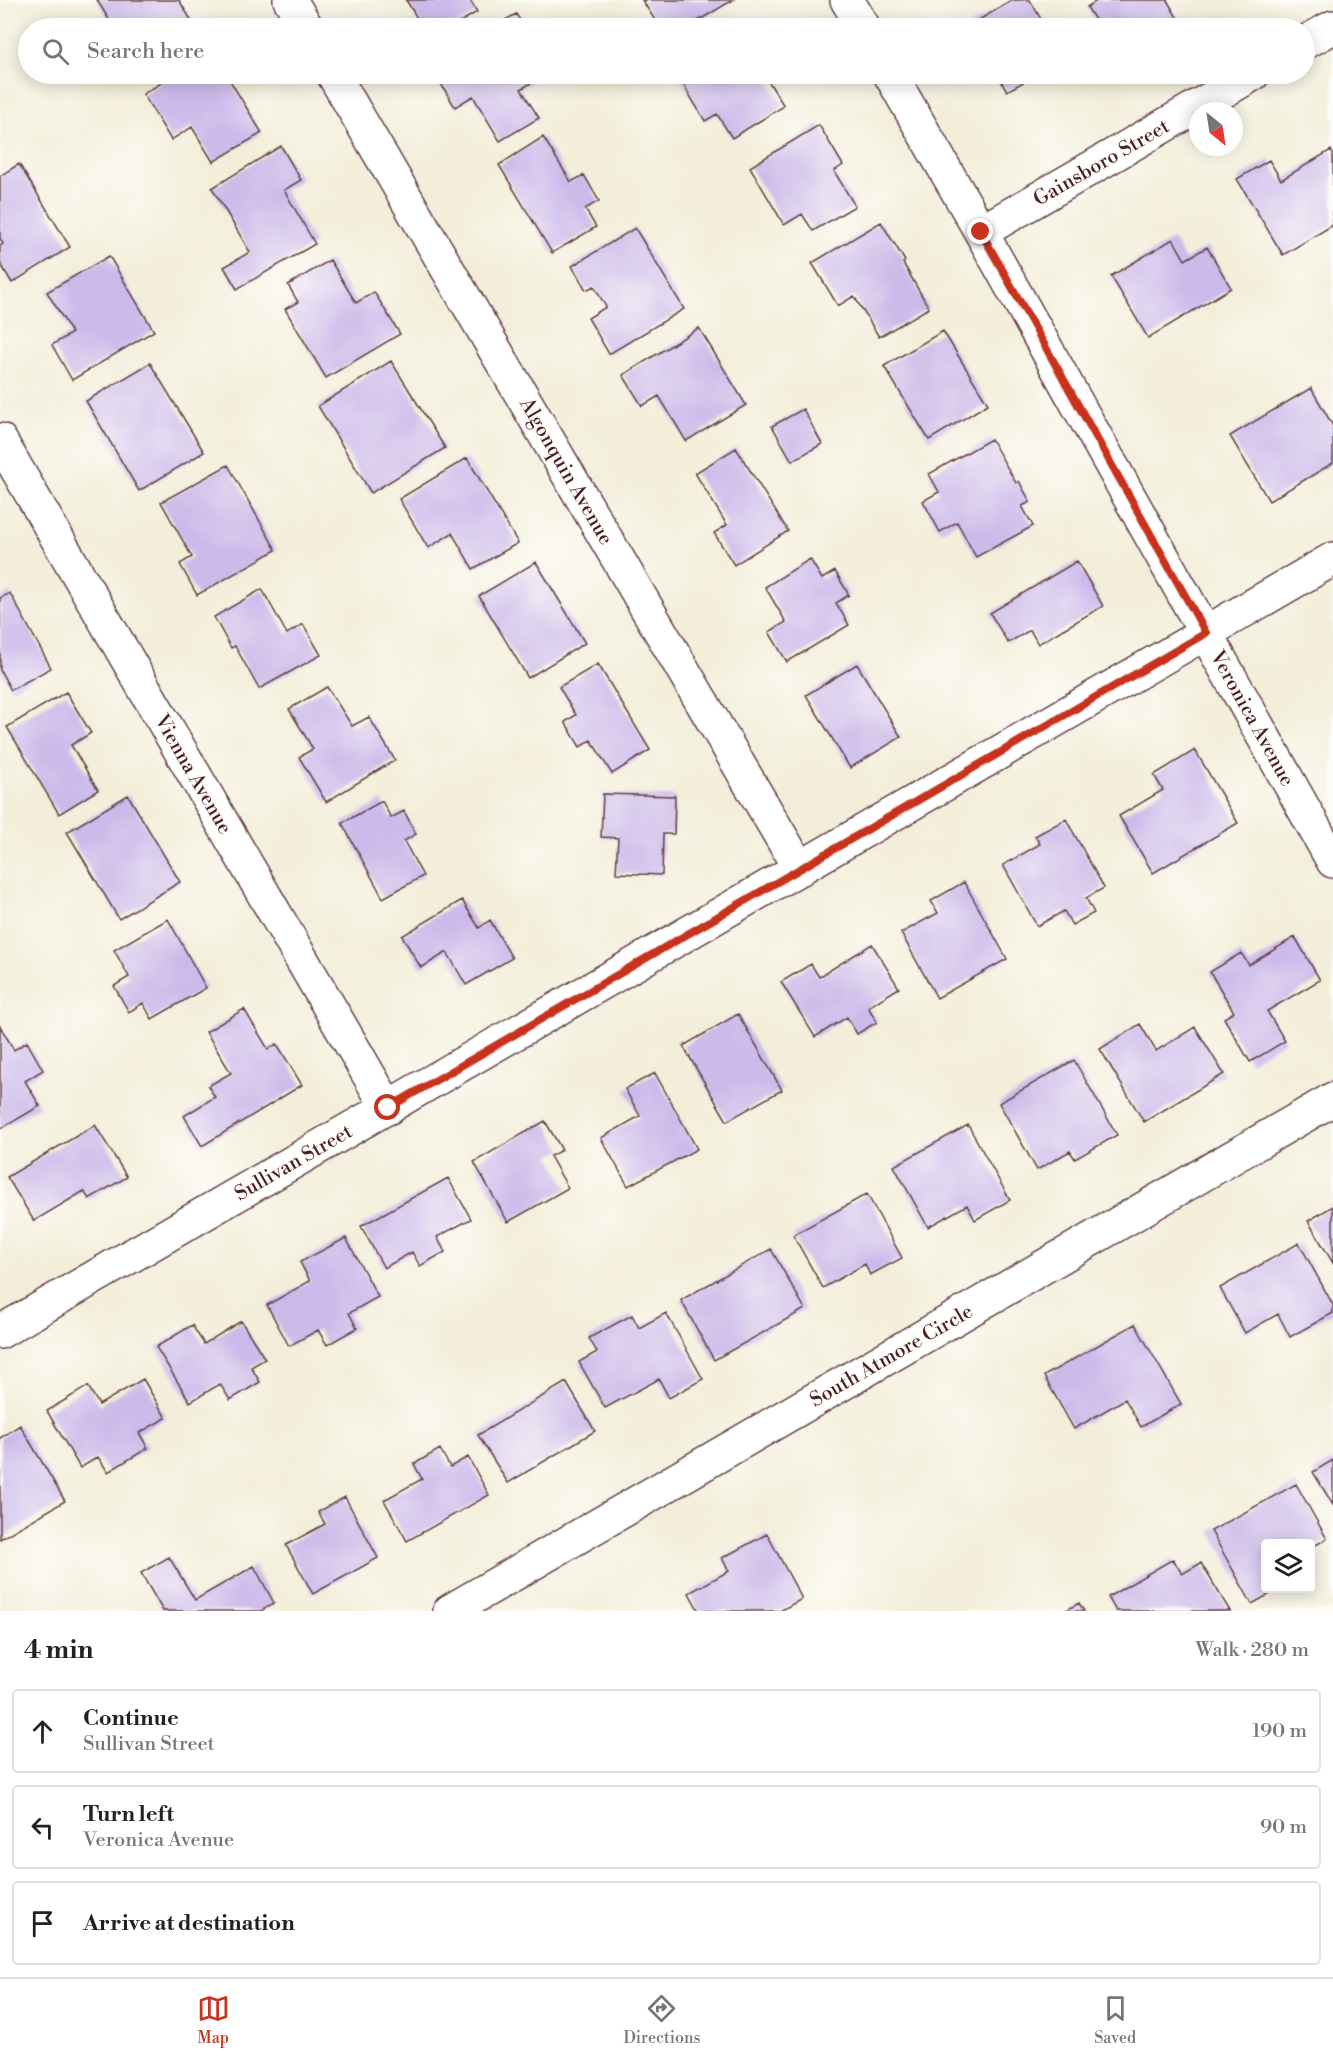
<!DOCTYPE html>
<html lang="en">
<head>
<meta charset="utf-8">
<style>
	body { margin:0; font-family:"Libre Bodoni",serif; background:#f6f6f6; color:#202124 }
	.controls { position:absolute; right:18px; bottom:18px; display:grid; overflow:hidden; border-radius:6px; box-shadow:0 3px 15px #0003 }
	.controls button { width:54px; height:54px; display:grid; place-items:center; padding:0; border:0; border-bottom:2px solid #e0e0e0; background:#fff; color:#202124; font:30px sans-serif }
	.compass { position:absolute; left:1189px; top:102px; width:54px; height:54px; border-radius:50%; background:#fff; box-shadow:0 3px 15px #0003; rotate:150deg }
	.stop { position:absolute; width:18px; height:18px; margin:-14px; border:4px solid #c8321e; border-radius:50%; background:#fff }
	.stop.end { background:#c8321e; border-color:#fff; box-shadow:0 2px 6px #0008 }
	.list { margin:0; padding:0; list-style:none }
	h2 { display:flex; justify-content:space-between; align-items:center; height:78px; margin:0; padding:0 24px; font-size:26px }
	h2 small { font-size:20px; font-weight:400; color:#757577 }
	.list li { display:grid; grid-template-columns:39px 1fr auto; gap:18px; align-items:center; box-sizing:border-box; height:84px; margin:0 12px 12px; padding:0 12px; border:2px solid #e0e0e0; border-radius:6px }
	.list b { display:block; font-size:22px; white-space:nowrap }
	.list p { margin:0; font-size:20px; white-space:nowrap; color:#757577 }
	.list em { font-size:20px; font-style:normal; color:#757577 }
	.icon { flex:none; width:33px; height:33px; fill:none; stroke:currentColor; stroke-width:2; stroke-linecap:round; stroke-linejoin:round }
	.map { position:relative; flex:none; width:1333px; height:1611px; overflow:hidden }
	.search { position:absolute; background:#fff; box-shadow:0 3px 15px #0003; left:18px; right:18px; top:18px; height:66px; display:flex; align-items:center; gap:15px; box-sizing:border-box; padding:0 21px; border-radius:33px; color:#757577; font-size:22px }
	.sheet { height:366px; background:#fff }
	nav { display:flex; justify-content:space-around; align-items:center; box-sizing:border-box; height:84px; border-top:2px solid #e0e0e0; background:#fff; font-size:16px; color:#757577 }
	nav a { display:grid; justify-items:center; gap:3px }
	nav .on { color:#c8321e }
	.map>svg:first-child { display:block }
</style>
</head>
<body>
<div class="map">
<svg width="1333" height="1611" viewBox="0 0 1333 1611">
	<rect width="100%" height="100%" fill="#fdfcf7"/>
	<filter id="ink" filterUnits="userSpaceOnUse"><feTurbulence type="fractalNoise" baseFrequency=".0167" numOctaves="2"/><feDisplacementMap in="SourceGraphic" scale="12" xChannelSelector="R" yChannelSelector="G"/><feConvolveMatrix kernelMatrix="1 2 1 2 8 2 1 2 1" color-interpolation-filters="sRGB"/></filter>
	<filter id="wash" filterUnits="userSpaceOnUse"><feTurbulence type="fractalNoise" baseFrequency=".008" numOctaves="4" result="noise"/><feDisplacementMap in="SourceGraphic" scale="24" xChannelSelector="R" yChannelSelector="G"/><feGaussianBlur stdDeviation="1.35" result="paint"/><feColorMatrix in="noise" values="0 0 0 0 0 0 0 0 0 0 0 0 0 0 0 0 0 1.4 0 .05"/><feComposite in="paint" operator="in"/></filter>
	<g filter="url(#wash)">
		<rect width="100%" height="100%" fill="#f3eed9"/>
		<g id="blocks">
			<path fill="#ccbaea" d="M97,0H179L196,28H137L135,25L129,28H114Z
				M406,0H470L477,12L450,28H423Z
				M642,0H733L686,28H660Z
				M1013,0H1030L1046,28H972L970,25Z
				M1098,0H1167L1178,19L1162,28H1100L1087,7Z
				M516,14L525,28H491Z
				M176,74H226L262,133L213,162L192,127L171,140L143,94Z
				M435,74H546L521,89L539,118L500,141L473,96L455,107Z
				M677,74H764L784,106L732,138L717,114L705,121Z
				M997,74H1038L1007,91Z
				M819,125L843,165L834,171L855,206L813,231L802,214L784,225L750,167Z
				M543,137L571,182L584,175L599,201L585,209L596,227L552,253L499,165Z
				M281,146L301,180L284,190L315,244L237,289L224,267L250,252L212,188Z
				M1331,150L1333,154V225L1283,255L1237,179L1269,160L1281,180Z
				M19,164L70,247L12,283L0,263V246L3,244L0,238V176Z
				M881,222L905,261L903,263L929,308L879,337L854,296L838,306L812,263Z
				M635,228L684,309L609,354L588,318L606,307L594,286L586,290L572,266Z
				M1173,239L1185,260L1207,247L1231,288L1148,338L1111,276Z
				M109,256L154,331L72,380L52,345L72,333L47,292Z
				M330,260L356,303L374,292L400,334L326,378L285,309L298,302L288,285Z
				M699,328L746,405L686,441L659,396L642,406L623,375Z
				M943,331L988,404L929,440L884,366Z
				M391,361L445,448L371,493L318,406Z
				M150,363L204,452L139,491L86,401Z
				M1311,388L1333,426V463L1269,501L1230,436Z
				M803,409L822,444L792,461L772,426Z
				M991,439L1016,483L1019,481L1030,502L1022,506L1033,526L976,557L957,522L940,532L923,501L939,492L929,474Z
				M736,448L788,531L734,565L714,533L727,525L695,473Z
				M467,458L518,543L473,569L452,533L428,548L399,499Z
				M228,465L276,550L197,595L180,564L192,557L161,502Z
				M810,559L822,579L835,571L849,595L836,603L849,625L787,662L769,632L786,622L765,587Z
				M1077,561L1103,606L1038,644L1030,630L1008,643L990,613Z
				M536,562L585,643L528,678L479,596Z
				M262,589L287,634L303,624L321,655L259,689L235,646L231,648L214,617Z
				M10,593L51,668L11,690L0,670V598Z
				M598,664L650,750L612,774L591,740L580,747L565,722L576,715L559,687Z
				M857,664L901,737L850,768L806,695Z
				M327,687L352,726L369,717L395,760L326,802L299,757L313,749L289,709Z
				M66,692L91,733L71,745L98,790L59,814L7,727Z
				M1195,750L1238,823L1153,873L1119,816L1163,790L1154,775Z
				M603,794L675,796L674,834H663L662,875L616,873L618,838L601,837Z
				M128,795L180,882L119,919L67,832Z
				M382,801L391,818L404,811L416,834L404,841L423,876L383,898L342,823Z
				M1066,819L1104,888L1086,898L1094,913L1072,925L1064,911L1037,926L1003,865L1040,844L1035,836Z
				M964,882L1007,959L937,998L901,933L938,913L931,901Z
				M462,900L479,928L490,920L512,958L466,985L447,952L421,968L402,936Z
				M168,919L206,988L152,1019L143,1003L129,1012L114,986L129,977L114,950Z
				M1295,937L1320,980L1267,1011L1285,1041L1250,1062L1224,1018L1234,1012L1210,972L1241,953L1249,965Z
				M872,944L899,988L868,1007L877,1022L857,1034L847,1017L815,1037L781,982L811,964L819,977Z
				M244,1009L268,1049L277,1044L302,1085L202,1146L184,1116L215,1097L208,1086L231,1073L206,1032Z
				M738,1014L782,1090L727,1121L683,1046Z
				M1140,1024L1156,1051L1195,1027L1224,1074L1144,1122L1100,1049Z
				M0,1026L14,1050L27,1042L43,1070L25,1081L40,1106L2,1128L0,1125Z
				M1074,1060L1117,1135L1075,1159L1070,1151L1037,1170L999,1103Z
				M655,1073L697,1149L628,1186L601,1138L640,1116L625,1089Z
				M545,1121L562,1150L550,1156L568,1188L508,1222L474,1162Z
				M95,1125L127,1177L89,1199L84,1191L34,1221L7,1177Z
				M968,1125L1010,1200L975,1220L967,1205L928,1227L894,1166Z
				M448,1178L471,1219L437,1237L445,1252L420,1266L412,1252L384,1268L361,1226Z
				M867,1194L902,1258L870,1275L865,1264L823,1288L793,1235Z
				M1333,1206V1263L1308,1221Z
				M346,1238L378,1297L349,1313L357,1328L327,1345L318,1330L289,1346L267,1305L310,1281L300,1262Z
				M1299,1243L1333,1305V1313L1290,1337L1278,1314L1245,1333L1220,1288Z
				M771,1249L805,1309L714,1360L681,1300Z
				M666,1313L703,1379L669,1398L659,1379L605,1408L579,1362L597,1352L589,1338L632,1315L639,1328Z
				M241,1321L265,1359L251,1367L260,1382L230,1400L220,1384L190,1402L156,1347L192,1325L204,1344Z
				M1135,1324L1181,1404L1141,1427L1125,1399L1074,1429L1044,1376Z
				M143,1379L166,1418L139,1433L148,1448L108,1472L98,1457L80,1468L47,1411L88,1386L99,1405Z
				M566,1382L595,1431L508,1483L478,1435Z
				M20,1425L65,1501L0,1539V1438Z
				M440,1449L450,1467L468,1457L489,1495L407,1541L384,1500L422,1479L414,1464Z
				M1333,1460V1505L1313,1472Z
				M1296,1484L1327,1539L1310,1548V1544H1266V1588H1281L1252,1604L1211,1531Z
				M345,1497L378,1558L313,1594L286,1545L325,1524L318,1512Z
				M767,1534L802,1599L780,1611H699L689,1593L729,1571L722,1558Z
				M169,1557L195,1600L254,1566L274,1603L261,1611H163L141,1573Z
				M1173,1559L1182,1574L1201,1563L1230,1611H1116L1108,1597Z
				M1079,1603L1084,1611H1065Z"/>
		</g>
	</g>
	<g filter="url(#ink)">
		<use href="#blocks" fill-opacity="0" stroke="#633e45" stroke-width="1.5"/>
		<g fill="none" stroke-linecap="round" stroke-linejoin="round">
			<defs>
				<path id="minor" d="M290,0L307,28
					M847,0L864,28
					M1304,43L1333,27
					M333,74L800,869
					M890,74L981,232L1333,861
					M981,232L1253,74
					M0,440L388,1108
					M0,1332L1333,559
					M450,1611L1333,1099"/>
			</defs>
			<use href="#minor" stroke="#633e45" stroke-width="36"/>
			<use href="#minor" stroke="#fff" stroke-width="33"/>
		</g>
	</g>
	<g fill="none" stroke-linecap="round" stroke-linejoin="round" filter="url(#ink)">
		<path stroke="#c8321e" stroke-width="8" d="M388,1108L1206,633L981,232"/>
	</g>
	<g text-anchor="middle" stroke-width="5" stroke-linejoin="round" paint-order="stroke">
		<g font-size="20" fill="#4a1f2b" stroke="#fdfcf7">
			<text transform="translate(1101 162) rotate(-30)" y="7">Gainsboro Street</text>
			<text transform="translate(567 471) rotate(60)" y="7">Algonquin Avenue</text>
			<text transform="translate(1253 718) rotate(61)" y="7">Veronica Avenue</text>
			<text transform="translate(194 774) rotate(60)" y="7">Vienna Avenue</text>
			<text transform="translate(293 1162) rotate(-30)" y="7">Sullivan Street</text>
			<text transform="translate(891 1355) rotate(-30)" y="7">South Atmore Circle</text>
		</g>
	</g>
</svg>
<div class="controls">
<button><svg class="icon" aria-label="layers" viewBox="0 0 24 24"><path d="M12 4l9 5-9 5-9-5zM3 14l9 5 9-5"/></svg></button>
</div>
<svg class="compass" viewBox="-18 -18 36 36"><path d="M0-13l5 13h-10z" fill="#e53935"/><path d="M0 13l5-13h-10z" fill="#757577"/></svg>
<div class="stop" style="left:388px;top:1108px"></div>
<div class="stop end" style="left:981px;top:232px"></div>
<div class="search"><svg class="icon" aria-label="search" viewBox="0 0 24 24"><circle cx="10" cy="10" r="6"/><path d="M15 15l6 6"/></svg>Search here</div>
</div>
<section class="sheet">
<h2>4 min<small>Walk · 280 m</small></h2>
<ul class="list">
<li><svg class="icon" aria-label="ahead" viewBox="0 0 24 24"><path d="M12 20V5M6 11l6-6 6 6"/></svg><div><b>Continue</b><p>Sullivan Street</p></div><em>190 m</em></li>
<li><svg class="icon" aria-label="left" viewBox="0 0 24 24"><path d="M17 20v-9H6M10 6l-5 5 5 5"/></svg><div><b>Turn left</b><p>Veronica Avenue</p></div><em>90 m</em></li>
<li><svg class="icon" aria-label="arrive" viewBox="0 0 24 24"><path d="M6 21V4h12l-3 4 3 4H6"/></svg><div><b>Arrive at destination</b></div></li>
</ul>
</section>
<nav>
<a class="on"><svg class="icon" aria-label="map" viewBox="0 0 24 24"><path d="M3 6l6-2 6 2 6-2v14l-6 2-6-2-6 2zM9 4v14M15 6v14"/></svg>Map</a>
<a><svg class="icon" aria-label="directions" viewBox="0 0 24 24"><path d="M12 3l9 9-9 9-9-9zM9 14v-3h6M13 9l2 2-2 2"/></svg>Directions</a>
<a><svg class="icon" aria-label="saved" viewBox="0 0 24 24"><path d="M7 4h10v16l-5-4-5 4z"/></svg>Saved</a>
</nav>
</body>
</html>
